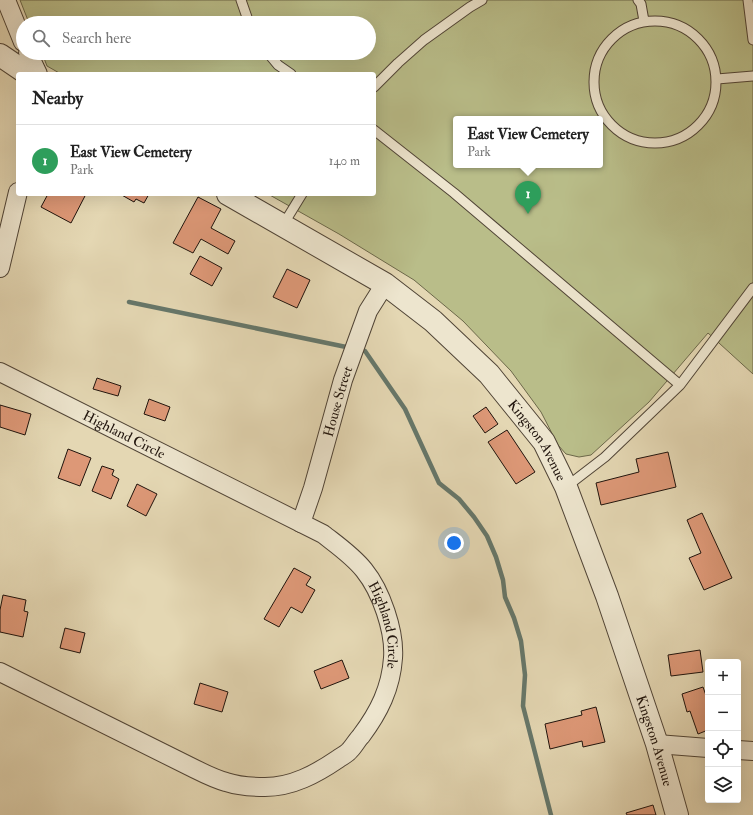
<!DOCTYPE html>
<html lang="en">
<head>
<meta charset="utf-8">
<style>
	body { margin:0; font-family:"IM FELL Double Pica",serif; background:#f2f2f2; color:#222 }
	.controls { position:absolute; right:12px; bottom:12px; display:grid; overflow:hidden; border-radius:4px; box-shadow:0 4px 16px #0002 }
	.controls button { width:36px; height:36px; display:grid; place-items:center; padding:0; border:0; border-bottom:1px solid #e0e0e0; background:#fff; color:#222; font:20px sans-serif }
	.you { position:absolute; left:454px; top:543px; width:14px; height:14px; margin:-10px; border:3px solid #fff; border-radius:50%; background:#1a73e8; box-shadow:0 0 0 6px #1a73e833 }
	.badge { display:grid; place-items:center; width:26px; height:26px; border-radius:50%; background:#b45309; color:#fff; font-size:13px; font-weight:700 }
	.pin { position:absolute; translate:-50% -33px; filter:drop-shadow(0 1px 2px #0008) }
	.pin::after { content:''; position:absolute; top:21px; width:14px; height:12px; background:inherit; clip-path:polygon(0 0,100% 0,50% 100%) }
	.popup { position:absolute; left:453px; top:116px; width:150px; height:52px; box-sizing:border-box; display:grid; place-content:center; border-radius:4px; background:#fff; filter:drop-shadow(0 1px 3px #0005); font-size:13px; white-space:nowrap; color:#767676 }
	.popup b { font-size:15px; color:#222 }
	.popup::after { content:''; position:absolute; left:50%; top:100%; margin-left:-8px; border:8px solid transparent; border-top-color:#fff }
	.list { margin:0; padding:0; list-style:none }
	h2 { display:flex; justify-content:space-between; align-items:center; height:52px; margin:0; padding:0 16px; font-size:17px }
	h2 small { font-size:13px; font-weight:400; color:#767676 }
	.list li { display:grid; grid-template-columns:26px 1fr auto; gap:12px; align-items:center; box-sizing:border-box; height:72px; padding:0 16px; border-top:1px solid #e0e0e0 }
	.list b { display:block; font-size:15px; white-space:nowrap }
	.list p { margin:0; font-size:13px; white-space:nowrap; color:#767676 }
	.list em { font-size:13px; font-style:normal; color:#767676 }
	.icon { flex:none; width:22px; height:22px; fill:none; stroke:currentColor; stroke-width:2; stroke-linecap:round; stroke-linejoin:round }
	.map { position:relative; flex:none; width:753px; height:815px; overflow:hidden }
	.search { position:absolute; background:#fff; box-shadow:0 4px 16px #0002; left:16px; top:16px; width:360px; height:44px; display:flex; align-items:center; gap:10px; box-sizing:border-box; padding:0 14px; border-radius:22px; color:#767676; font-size:15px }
	.panel { position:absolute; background:#fff; box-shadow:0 4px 16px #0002; left:16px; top:72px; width:360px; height:124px; border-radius:4px }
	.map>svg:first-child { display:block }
</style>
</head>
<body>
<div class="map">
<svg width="753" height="815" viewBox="0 0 753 815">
	<rect width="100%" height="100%" fill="#e4d7b3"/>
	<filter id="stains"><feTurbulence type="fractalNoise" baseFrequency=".005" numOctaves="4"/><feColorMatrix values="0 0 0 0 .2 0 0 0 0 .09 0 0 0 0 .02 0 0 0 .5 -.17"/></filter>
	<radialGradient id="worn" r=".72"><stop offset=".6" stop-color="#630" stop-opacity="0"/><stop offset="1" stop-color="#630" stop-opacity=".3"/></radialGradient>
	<path fill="#b9bd89" stroke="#6c684a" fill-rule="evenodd" d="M20,0H753V374L708,333L649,402L591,455L579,457L566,454L558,445L541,412L511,371L463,321L414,280L339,234L268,194H374V74H61L47,66L42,53H369V23H29ZM456,119H600V165H456Z"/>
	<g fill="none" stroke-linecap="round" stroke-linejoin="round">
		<path stroke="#66776a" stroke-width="4.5" d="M129,302L351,348
			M358,350L365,351L405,409L439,483L459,499L474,517L487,536L496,557L503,580L505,597L514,618L521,641L525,675L523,706L551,815"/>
	</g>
	<path fill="#dd9877" stroke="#1f130c" d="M48,194H86L71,223L41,207Z
		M120,194H149L144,203L136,199L134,202Z
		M198,197L221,209L211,228L235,241L228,254L201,239L193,253L173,243Z
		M200,256L222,268L212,286L190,274Z
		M287,269L310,280L297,308L273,297Z
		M97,378L121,386L118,396L93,389Z
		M149,399L170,407L165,421L144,414Z
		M0,405L31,414L25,435L0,427Z
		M486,407L498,424L485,433L473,416Z
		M507,430L535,472L516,484L488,442Z
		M68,449L91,458L80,486L58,478Z
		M668,452L676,487L601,505L596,483L639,472L636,459Z
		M102,466L114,470L112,475L119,479L111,499L92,491Z
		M137,484L157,494L146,516L127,506Z
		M702,513L732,578L704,590L689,558L701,553L687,520Z
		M294,568L311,577L306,585L315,590L302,613L291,607L279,627L264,619Z
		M3,595L26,600L24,611L28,612L23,637L0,632V610Z
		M65,628L85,633L80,653L60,648Z
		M700,650L703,672L671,676L668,655Z
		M342,660L349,678L321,689L314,671Z
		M200,683L228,692L222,712L194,704Z
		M703,687L708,701V730L698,734L690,711L687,712L682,694Z
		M596,707L605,742L583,747L582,741L550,749L545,724L582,715L581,711Z
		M653,805L656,815H627L626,813Z"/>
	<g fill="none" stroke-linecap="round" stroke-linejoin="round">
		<defs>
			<path id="service" d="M241,0L249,23
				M638,0L641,4L644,21
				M748,0L753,40
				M594 82a61 61 0 1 1 122 0a61 61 0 1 1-122 0Z
				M268,53L278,65L291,74
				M717,79L753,76
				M374,87L398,63L424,40L470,7L482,0
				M374,130L454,193L680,385
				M283,225L302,194
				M566,487L605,457L680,385L753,288"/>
			<g id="minor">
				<path d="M6,0L23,42"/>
				<path d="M28,53L38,74"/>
				<path d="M0,268L18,192"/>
				<path id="s1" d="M0,372L323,534C337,545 353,556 364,570C381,591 395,631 393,658C391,688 379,712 361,736C357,740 354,746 350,750C347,754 342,756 338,759C316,774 292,787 265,787C252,787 238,786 226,782C215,779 205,774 195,769L0,672"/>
				<path id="s2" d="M301,523L313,488L343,380L368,311L385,284"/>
				<path d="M657,744L708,748"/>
				<path d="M738,750L753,751"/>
			</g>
			<g id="tertiary">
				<path d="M0,55L28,74"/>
				<path id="s3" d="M228,194L385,284L433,321L489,374L544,442L566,487L607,596L657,744L677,815"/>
			</g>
		</defs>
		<use href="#service" stroke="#504436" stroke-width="11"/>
		<use href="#minor" stroke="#504436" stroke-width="20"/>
		<use href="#tertiary" stroke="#504436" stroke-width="24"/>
		<use href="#service" stroke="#ede5ce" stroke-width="9"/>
		<use href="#minor" stroke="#ede5ce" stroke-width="18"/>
		<use href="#tertiary" stroke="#ede5ce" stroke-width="22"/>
	</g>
	<g text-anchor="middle" stroke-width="3" stroke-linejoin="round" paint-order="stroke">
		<g font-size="14" fill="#1f130c" stroke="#ede5ce">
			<text dy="5" stroke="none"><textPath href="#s2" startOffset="127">House Street</textPath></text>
			<text dy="5" stroke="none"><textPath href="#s1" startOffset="139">Highland Circle</textPath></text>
			<text dy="5" stroke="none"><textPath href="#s3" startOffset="401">Kingston Avenue</textPath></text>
			<text dy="5" stroke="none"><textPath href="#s1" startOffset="476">Highland Circle</textPath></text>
			<text dy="5" stroke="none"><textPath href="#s3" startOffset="725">Kingston Avenue</textPath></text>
		</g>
	</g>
	<rect width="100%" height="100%" filter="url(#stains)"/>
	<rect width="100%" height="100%" fill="url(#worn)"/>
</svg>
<div class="controls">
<button>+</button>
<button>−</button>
<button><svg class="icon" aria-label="locate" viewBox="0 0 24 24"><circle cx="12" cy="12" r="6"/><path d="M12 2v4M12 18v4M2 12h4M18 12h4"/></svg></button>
<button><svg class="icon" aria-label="layers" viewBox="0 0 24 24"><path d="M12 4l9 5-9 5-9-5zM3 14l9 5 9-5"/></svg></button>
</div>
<div class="you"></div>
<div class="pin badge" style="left:528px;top:214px;background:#2e9e5b">1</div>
<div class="popup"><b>East View Cemetery</b>Park</div>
<div class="search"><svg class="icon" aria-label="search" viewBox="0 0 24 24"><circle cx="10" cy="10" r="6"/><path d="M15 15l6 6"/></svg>Search here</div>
<section class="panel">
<h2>Nearby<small></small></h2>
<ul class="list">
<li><span class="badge" style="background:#2e9e5b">1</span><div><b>East View Cemetery</b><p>Park</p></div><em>140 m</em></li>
</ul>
</section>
</div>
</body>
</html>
